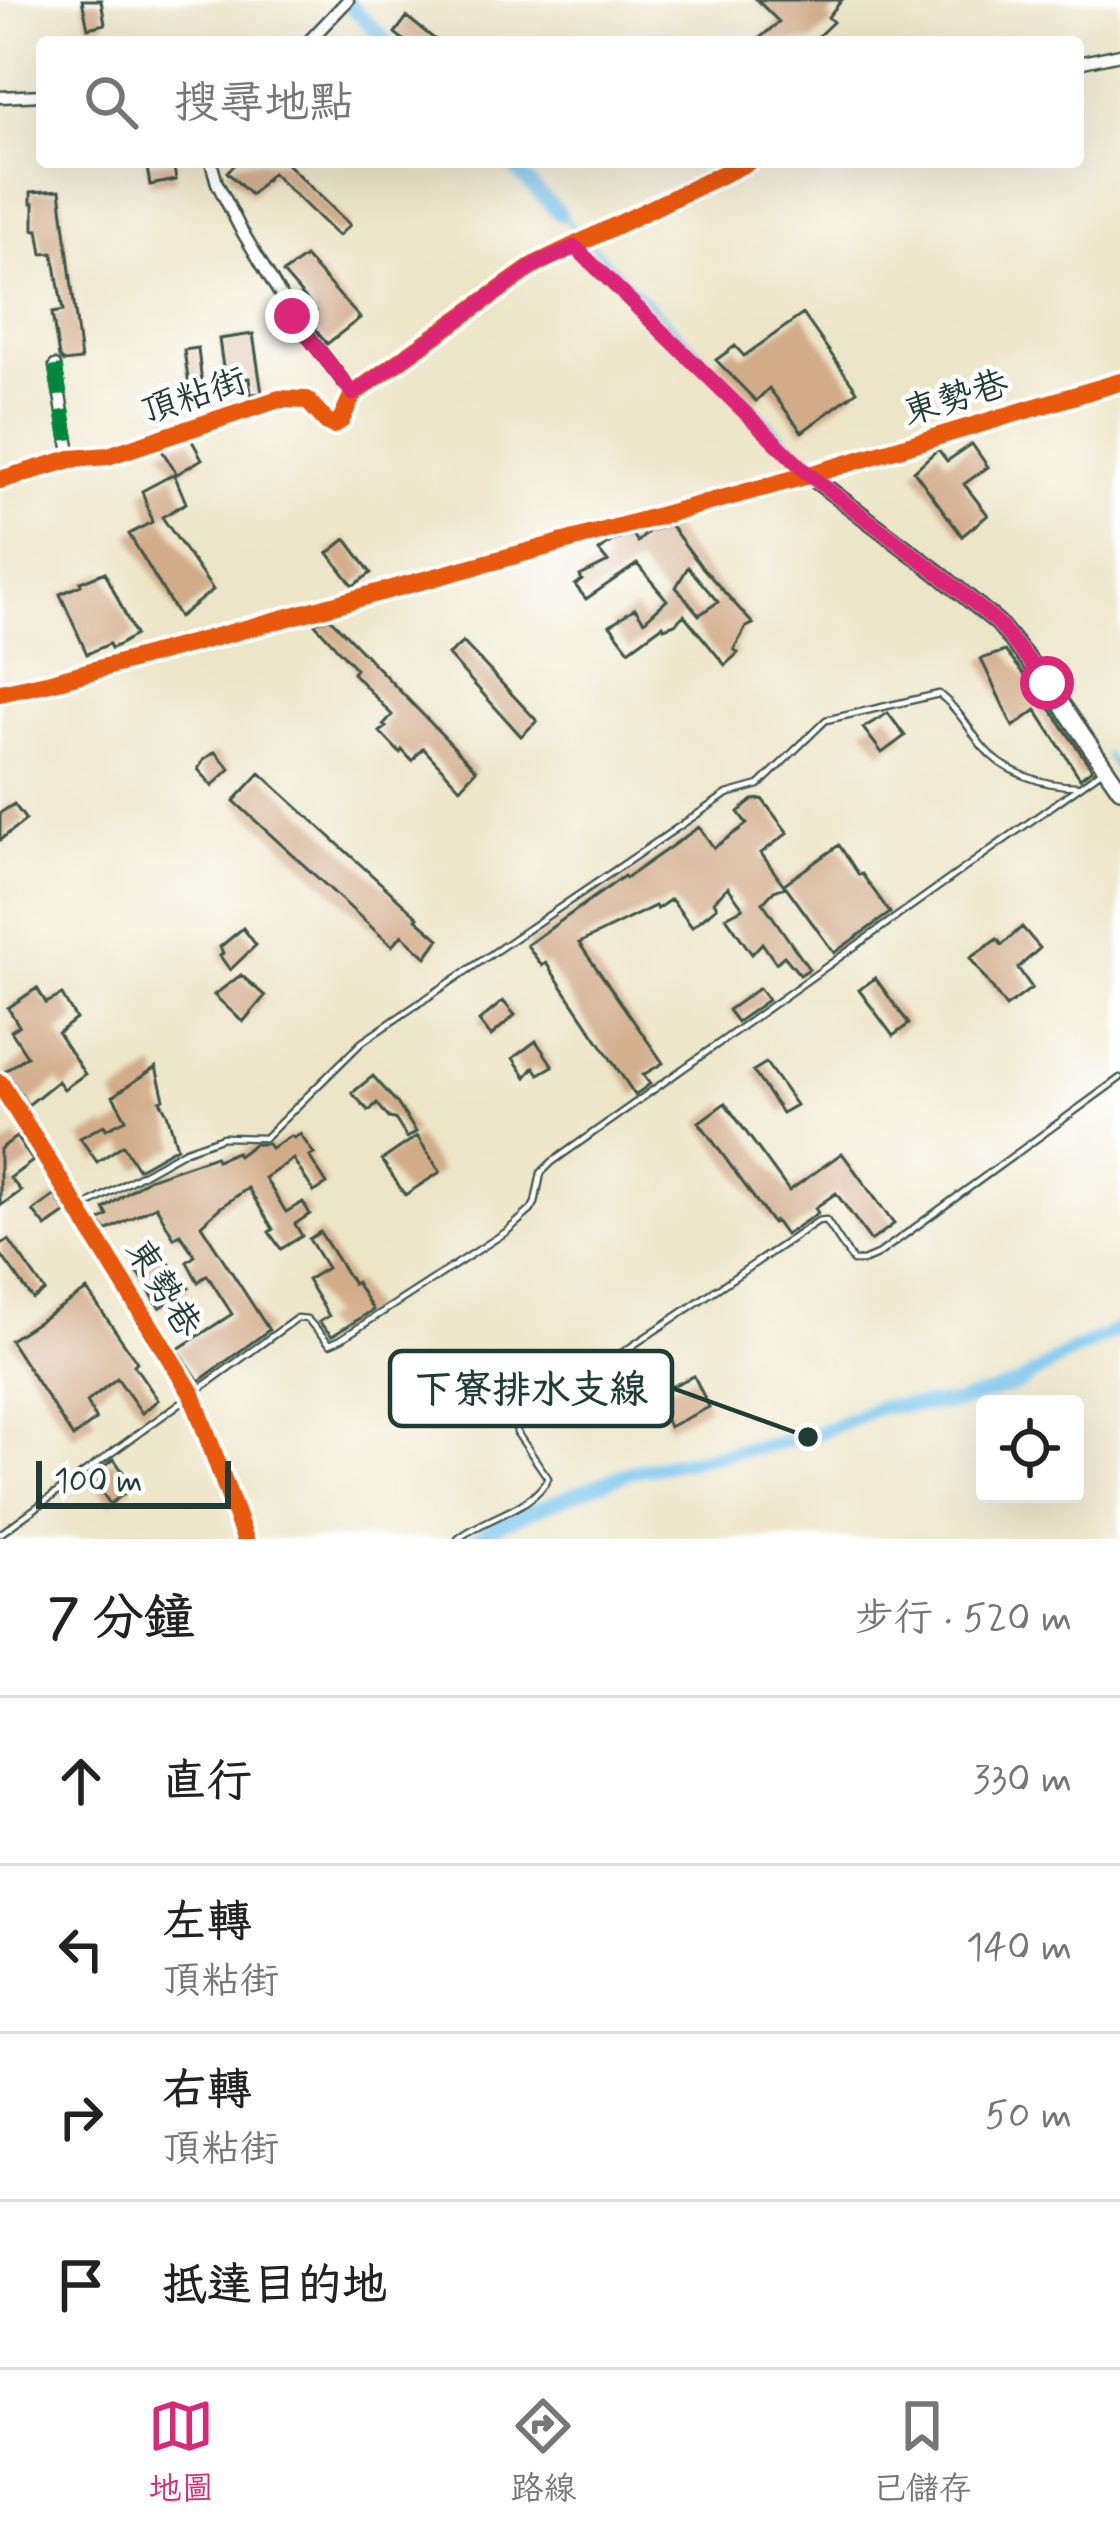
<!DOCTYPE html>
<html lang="zh-TW">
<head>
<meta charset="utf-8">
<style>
	body { margin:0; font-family:Mynerve,"LXGW WenKai TC",sans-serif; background:#f6f6f6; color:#222 }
	.controls { position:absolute; right:36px; bottom:36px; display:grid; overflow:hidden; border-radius:12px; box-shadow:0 12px 48px #0002 }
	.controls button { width:108px; height:108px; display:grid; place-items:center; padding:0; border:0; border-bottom:3px solid #e0e0e0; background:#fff; color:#222; font:60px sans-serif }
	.scale { position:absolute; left:36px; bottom:30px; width:195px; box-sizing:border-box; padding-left:12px; border:6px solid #1f3d34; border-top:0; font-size:33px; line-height:42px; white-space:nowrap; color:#1f3d34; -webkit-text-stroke:9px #fff; paint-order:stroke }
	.stop { position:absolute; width:36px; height:36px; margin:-27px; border:9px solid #db2777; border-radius:50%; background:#fff }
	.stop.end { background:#db2777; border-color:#fff; box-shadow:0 3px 12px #0008 }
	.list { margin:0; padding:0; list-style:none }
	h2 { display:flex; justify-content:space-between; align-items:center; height:156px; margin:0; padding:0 48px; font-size:51px }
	h2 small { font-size:39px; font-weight:400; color:#767676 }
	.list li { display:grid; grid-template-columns:78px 1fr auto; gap:36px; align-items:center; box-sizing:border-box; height:168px; padding:0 48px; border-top:3px solid #e0e0e0 }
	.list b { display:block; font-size:45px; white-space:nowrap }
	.list p { margin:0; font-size:39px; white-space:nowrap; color:#767676 }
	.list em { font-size:39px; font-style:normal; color:#767676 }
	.icon { flex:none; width:66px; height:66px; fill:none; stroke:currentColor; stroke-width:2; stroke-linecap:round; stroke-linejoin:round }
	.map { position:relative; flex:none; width:1120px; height:1539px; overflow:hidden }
	.search { position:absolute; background:#fff; box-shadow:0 12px 48px #0002; left:36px; right:36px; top:36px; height:132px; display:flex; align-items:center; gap:30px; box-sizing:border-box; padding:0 42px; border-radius:12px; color:#767676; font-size:45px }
	.sheet { height:828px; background:#fff }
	nav { display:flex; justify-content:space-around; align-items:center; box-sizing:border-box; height:168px; border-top:3px solid #e0e0e0; background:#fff; font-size:33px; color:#767676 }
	nav a { display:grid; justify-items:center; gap:6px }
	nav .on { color:#db2777 }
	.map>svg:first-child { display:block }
</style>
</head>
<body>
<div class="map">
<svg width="1120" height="1539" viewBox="0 0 1120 1539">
	<rect width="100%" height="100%" fill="#fff"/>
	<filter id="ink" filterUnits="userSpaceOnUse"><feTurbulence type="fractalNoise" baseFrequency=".00833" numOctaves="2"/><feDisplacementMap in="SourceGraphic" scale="24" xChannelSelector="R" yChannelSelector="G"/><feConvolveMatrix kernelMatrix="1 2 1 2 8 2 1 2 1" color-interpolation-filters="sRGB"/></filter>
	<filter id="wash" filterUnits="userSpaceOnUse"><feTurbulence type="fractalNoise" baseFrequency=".004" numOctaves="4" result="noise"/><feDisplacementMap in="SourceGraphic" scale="48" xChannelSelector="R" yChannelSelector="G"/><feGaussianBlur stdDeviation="2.7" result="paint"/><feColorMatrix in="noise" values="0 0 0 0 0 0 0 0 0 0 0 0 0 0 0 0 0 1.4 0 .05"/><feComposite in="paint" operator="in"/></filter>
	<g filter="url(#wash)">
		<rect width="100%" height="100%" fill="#ede5c7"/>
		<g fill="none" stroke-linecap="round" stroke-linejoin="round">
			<path stroke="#71c1ec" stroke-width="4.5" d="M560,214L794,446L932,560
				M983,601L1006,619L1017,635
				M1106,755L1120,775"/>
			<path stroke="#71c1ec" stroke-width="14" d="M345,0L387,42
				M508,162L560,214
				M476,1539L502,1523L630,1472L808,1437L880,1407L955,1403L1016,1385L1065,1355L1120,1329"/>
		</g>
		<g id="blocks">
			<path fill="#d2ac89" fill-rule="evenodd" d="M82,0H101L105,24L88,28Z
				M757,0H842L828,17L833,22L812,42H755L779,22Z
				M407,17L438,42H406L395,33Z
				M146,162H173L176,180L150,185Z
				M237,162H285L350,225L338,236L272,173L251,195L227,172Z
				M60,190L81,360L64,362L59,357L52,313L63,311L53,253L42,254L38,230H34V203H31V192Z
				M305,257L360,318L327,344L307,318L316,311L283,273Z
				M803,314L857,391L802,432L769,388L756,401L716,360L735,346L744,356Z
				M253,334L262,393L251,394L249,378L225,382L219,339Z
				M198,348L202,385L189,386L184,350Z
				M191,439L202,459L177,474L161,449Z
				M972,444L988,467L964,484L988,515L962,536L914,471L938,449L947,461Z
				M174,474L186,503L162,517L213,590L179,617L129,534L152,522L142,491Z
				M670,525L701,566L753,624L746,627L734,649L738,653L725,665L684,615L675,624L664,628L663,625L629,650L610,625L635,608L644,621L667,600L637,564L586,599L575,585L582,580L580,576L608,562L599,551L612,541L633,535L638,542L649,531ZM688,567L718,602L699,615L676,587Z
				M346,539L371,573L353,586L328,553Z
				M105,572L135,635L119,645L111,648L109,644L87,654L60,594L81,585L80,582Z
				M330,618L476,770L460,788L423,748L412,761L402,750L400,753L380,732L386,727L383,725L392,715L353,673L356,669L314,623Z
				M463,642L537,721L521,736L448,655Z
				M1005,651L1038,691L1092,769L1080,778L1036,710L1013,727L981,659Z
				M888,713L905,736L882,753L863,728Z
				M215,752L230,769L212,786L198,769L204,759Z
				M260,773L418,917L416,919L439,939L426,957L402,935L392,946L234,801Z
				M762,799L788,833L761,853L785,887L774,891L763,903L809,969L800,975L784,956L776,963L762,943L752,954L726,917L743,908L728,887L714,901L717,907L692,927L671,899L657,909L655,906L579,943L663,1063L643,1075L650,1084L635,1095L546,963L542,966L527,945L624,876L626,878L699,827L714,848L747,824L738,812L753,800Z
				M14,804L26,820L0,840V813Z
				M839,845L859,875L862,874L890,913L834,953L784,884Z
				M1022,927L1040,948L1018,968L1032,988L1006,1007L970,958L997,939L1002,945Z
				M243,928L256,945L230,970L220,956L223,953L220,947Z
				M241,975L265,996L243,1022L214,995Z
				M875,978L909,1024L893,1036L859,990Z
				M37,988L46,1003L62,995L76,1019L58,1033L85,1074L64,1089L58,1081L28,1105L10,1077L4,1072L27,1056L11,1031L19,1026L8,1008Z
				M759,988L768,1000L737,1022L728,1010Z
				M503,1001L515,1015L491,1036L479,1021Z
				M536,1041L553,1066L539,1074L534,1067L526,1077L513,1058Z
				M766,1063L796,1105L782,1113L753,1071Z
				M156,1067L164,1099L160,1101L167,1113L177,1147L138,1169L123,1145L97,1162L80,1138L104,1125L106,1129L126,1119L113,1096Z
				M373,1076L397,1103L416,1132L407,1138L395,1119L389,1118L377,1103L369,1111L352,1093Z
				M725,1103L789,1191L842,1153L894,1224L871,1241L836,1193L815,1208L818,1213L785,1235L775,1221L772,1223L699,1122Z
				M300,1134L314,1154L309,1156L327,1184L314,1192L293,1159L265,1178L286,1212L303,1202L310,1214L295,1224L302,1236L281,1249L269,1232L273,1229L248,1188L221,1207L201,1225L269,1330L199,1381L178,1349L232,1314L207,1275L198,1282L187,1262L195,1256L180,1234L174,1238L156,1206L106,1231L99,1221L108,1216L104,1209L148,1179L215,1156L217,1160L236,1152L238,1156L254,1144H268L271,1148L291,1136L294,1138Z
				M417,1136L440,1172L405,1195L382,1160Z
				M16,1137L33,1161L10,1178L21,1191L0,1206V1149Z
				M55,1195L66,1213L46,1227L33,1211Z
				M320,1232L353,1284L356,1282L373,1310L332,1336L319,1322L329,1316L307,1280L327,1268L309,1239Z
				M9,1240L45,1291L33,1299L0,1253V1244Z
				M156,1247L189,1288L160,1308L147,1288L149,1286L134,1269L149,1250Z
				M87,1290L137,1362L134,1365L158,1400L142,1413L117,1378L87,1402L96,1420L73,1437L10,1340Z
				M694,1376L709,1407L669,1427L655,1394Z
				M114,1459L133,1487L110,1504L91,1476Z"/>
		</g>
	</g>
	<g filter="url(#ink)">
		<use href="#blocks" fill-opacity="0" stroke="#3e564a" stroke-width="3"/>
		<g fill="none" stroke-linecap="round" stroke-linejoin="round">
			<defs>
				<path id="lane" d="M575,247L803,470
					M84,1207L186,1150L223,1137L265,1138L362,1042L727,794L759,785L826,720L939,694C958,709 968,727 982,746C1004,773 1044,786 1077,786
					M0,1534L297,1318L307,1319L330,1344L341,1339L506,1232L531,1210L535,1203L541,1173L552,1162L1104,769
					M458,1539C484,1517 532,1510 548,1478L517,1433L516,1424L818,1221L826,1220L853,1261H863L877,1255L1120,1078"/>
				<path id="street" d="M308,42L348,0
					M1078,63L1120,54
					M0,97L42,95
					M211,162L217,183L240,228L293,316L353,394
					M55,366L71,459
					M809,475L1120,382
					M0,480L71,459L108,456L279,399L307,400L327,422L333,425L341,420L353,394L536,264L748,162"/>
				<path id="secondary" d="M0,693L51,682L809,475L938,573L998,623L1047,683L1120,789
					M0,1083L192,1394L245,1539"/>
			</defs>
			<use href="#lane" stroke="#3e564a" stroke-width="9"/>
			<use href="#street" stroke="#3e564a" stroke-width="15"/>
			<use href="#secondary" stroke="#3e564a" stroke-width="20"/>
			<use href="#lane" stroke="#fff" stroke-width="4.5"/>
			<use href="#street" stroke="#fff" stroke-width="10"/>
			<use href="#secondary" stroke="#fff" stroke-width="15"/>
			<path stroke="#00873e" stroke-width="15" stroke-dasharray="30 15" stroke-linecap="butt" d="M55,366L71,459"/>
			<defs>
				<path id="cycleway" d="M0,480L71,459L108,456L279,399L307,400L327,422L333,425L341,420L353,394L536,264L748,162
					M0,693L51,682L809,475L1120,382
					M0,1083L192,1394L245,1539"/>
			</defs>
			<use href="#cycleway" stroke="#fff" stroke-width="26"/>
			<use href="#cycleway" stroke="#e8590c" stroke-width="18"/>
		</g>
	</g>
	<g fill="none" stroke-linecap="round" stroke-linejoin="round" filter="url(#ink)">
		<path stroke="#db2777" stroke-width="15" d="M292,316L353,394L536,264L575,247L809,475L938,573L998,623L1047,683"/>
	</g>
	<g text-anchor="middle" stroke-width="9" stroke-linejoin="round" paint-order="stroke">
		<g font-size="36" fill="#1f3d34" stroke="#fff">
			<text transform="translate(193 394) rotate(-18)" y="13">頂粘街</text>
			<text transform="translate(955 396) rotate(-17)" y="13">東勢巷</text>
			<text transform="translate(165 1287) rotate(58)" y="13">東勢巷</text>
		</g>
	</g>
	<path fill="none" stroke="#1f3d34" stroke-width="4.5" d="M808 1437L672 1388"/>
	<circle fill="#1f3d34" stroke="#fff" stroke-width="4.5" cx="808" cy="1437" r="12"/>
	<rect fill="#fff" stroke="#1f3d34" stroke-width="4.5" x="390" y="1351" width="282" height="75" rx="12"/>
	<g font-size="39" text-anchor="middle" font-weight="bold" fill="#1f3d34">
		<text x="531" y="1402">下寮排水支線</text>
	</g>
</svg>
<div class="controls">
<button><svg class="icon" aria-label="locate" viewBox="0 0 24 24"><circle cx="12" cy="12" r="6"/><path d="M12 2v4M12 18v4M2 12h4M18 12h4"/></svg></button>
</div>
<div class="scale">100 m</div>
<div class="stop" style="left:1047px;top:683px"></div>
<div class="stop end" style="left:292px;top:316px"></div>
<div class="search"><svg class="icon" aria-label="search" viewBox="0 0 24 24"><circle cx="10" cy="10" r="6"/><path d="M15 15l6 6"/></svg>搜尋地點</div>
</div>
<section class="sheet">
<h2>7 分鐘<small>步行 · 520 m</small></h2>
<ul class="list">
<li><svg class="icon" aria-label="ahead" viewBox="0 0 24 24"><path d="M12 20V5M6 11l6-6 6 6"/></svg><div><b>直行</b></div><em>330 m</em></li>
<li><svg class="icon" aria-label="left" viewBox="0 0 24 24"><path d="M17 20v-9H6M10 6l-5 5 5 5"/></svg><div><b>左轉</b><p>頂粘街</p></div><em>140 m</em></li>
<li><svg class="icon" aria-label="right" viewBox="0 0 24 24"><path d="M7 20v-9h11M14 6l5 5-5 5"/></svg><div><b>右轉</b><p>頂粘街</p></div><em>50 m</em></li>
<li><svg class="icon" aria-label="arrive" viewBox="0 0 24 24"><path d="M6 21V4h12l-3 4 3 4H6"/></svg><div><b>抵達目的地</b></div></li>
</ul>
</section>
<nav>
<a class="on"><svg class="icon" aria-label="map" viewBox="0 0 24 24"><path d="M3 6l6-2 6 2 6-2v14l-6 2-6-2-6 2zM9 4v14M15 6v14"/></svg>地圖</a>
<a><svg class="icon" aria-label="directions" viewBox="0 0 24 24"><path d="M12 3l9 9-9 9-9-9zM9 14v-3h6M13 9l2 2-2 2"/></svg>路線</a>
<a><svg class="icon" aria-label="saved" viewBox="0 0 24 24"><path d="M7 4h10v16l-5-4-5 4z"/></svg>已儲存</a>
</nav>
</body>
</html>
